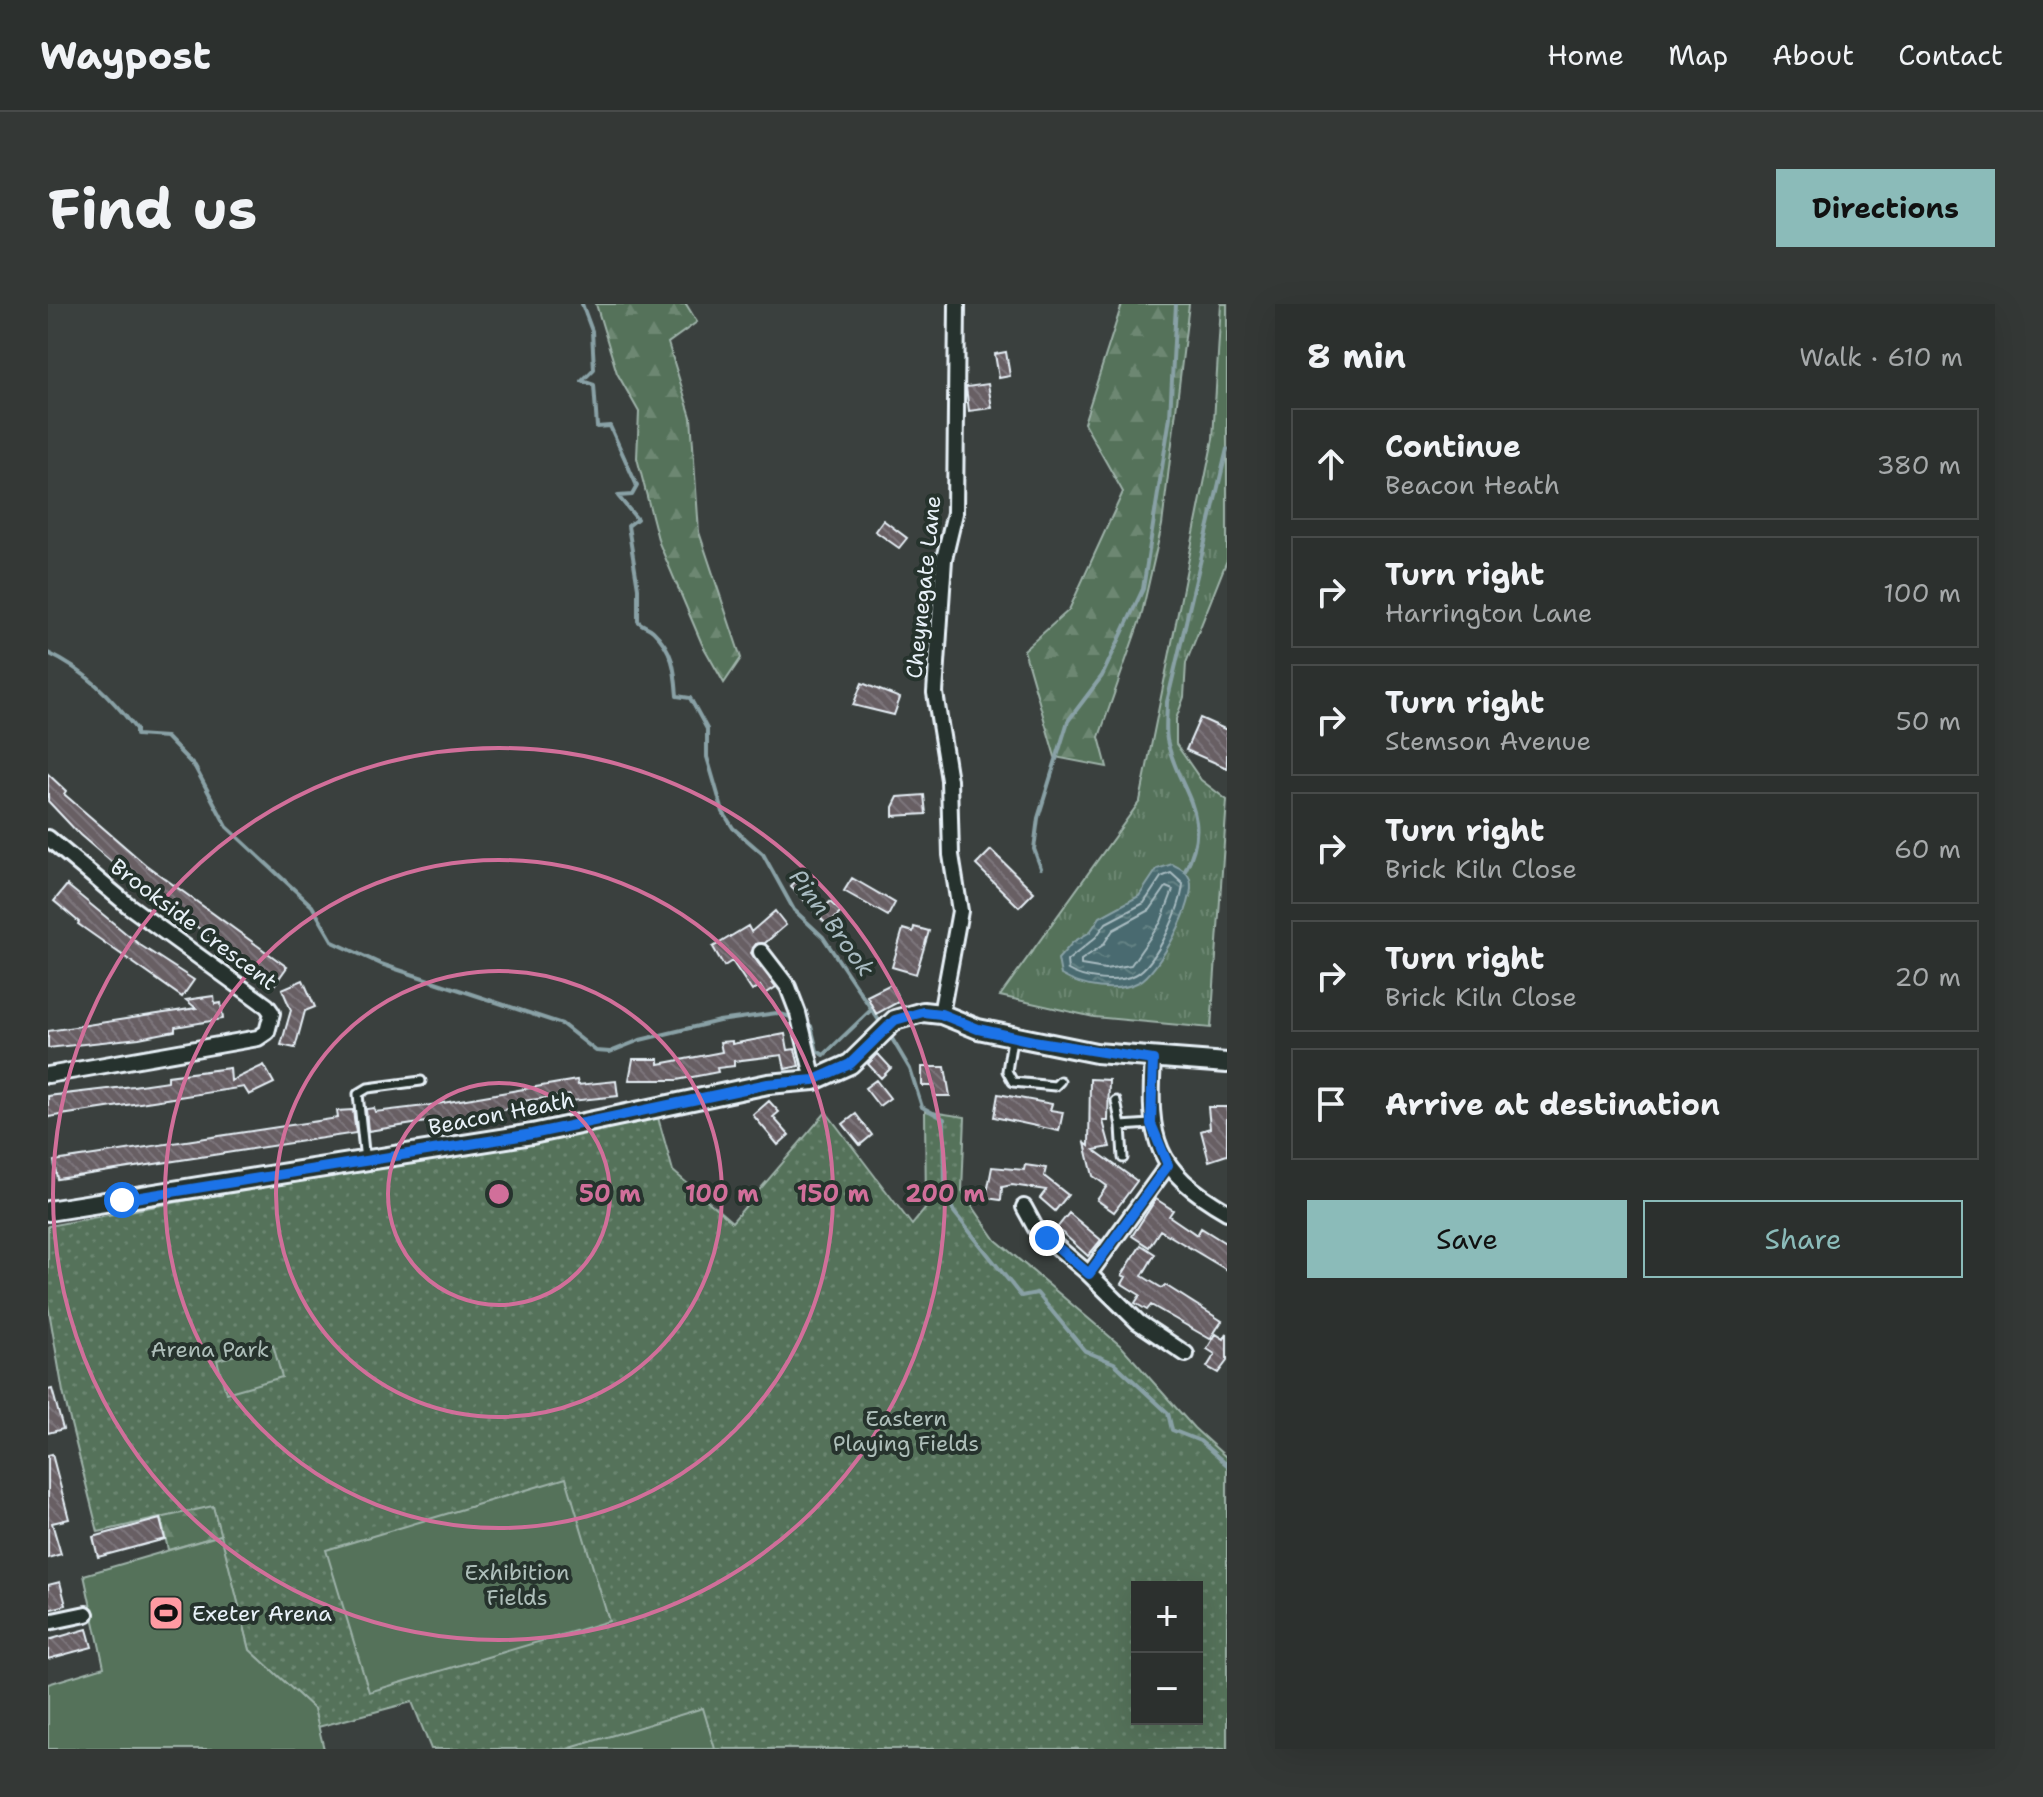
<!DOCTYPE html>
<html lang="en">
<head>
<meta charset="utf-8">
<style>
	body { margin:0; font-family:"Shantell Sans",sans-serif; background:#343836; color:#f1f3f6 }
	.controls { position:absolute; right:24px; bottom:24px; display:grid; overflow:hidden; border-radius:0px; box-shadow:0 8px 32px #0002 }
	.controls button { width:72px; height:72px; display:grid; place-items:center; padding:0; border:0; border-bottom:2px solid #484b4a; background:#2c302e; color:#f1f3f6; font:40px sans-serif }
	.stop { position:absolute; width:24px; height:24px; margin:-18px; border:6px solid #1a73e8; border-radius:50%; background:#fff }
	.stop.end { background:#1a73e8; border-color:#fff; box-shadow:0 2px 8px #0008 }
	.list { margin:0; padding:0; list-style:none }
	h2 { display:flex; justify-content:space-between; align-items:center; height:104px; margin:0; padding:0 32px; font-size:34px }
	h2 small { font-size:26px; font-weight:400; color:#a6a9aa }
	.list li { display:grid; grid-template-columns:52px 1fr auto; gap:24px; align-items:center; box-sizing:border-box; height:112px; margin:0 16px 16px; padding:0 16px; border:2px solid #484b4a; border-radius:0px }
	.list b { display:block; font-size:30px; white-space:nowrap }
	.list p { margin:0; font-size:26px; white-space:nowrap; color:#a6a9aa }
	.list em { font-size:26px; font-style:normal; color:#a6a9aa }
	.actions { display:flex; gap:16px; padding:24px 32px }
	.actions a { flex:1; padding:18px 0; border:2px solid #8bbbb9; border-radius:0px; text-align:center; font-size:28px; color:#8bbbb9 }
	.actions .main { background:#8bbbb9; color:#111 }
	.icon { flex:none; width:44px; height:44px; fill:none; stroke:currentColor; stroke-width:2; stroke-linecap:round; stroke-linejoin:round }
	.map { position:relative; flex:none; width:1179px; height:1445px; overflow:hidden; border-radius:0px }
	header { display:flex; align-items:center; gap:48px; box-sizing:border-box; height:112px; padding:0 40px; background:#2c302e; border-bottom:2px solid #484b4a }
	header strong { font-size:38px }
	nav { display:flex; gap:44px; margin-inline-start:auto; font-size:28px }
	.intro { display:flex; align-items:center; justify-content:space-between; box-sizing:border-box; height:192px; padding:0 48px }
	h1 { margin:0; font-size:56px }
	.button { padding:20px 36px; border-radius:0px; background:#8bbbb9; color:#111; font-size:28px; font-weight:700 }
	main { display:flex; gap:48px; padding:0 48px }
	aside { flex:1; background:#2c302e; border-radius:0px; box-shadow:0 8px 32px #0002 }
	.map>svg:first-child { display:block }
</style>
</head>
<body>
<header>
<strong>Waypost</strong>
<nav><a>Home</a><a>Map</a><a>About</a><a>Contact</a></nav>
</header>
<div class="intro"><h1>Find us</h1><a class="button">Directions</a></div>
<main>
<div class="map">
<svg width="1179" height="1445" viewBox="0 0 1179 1445">
	<defs>
		<pattern id="grass-tufts" width="24" height="20" patternUnits="userSpaceOnUse" patternTransform="scale(2)"><rect width="24" height="20" fill="#54725a"/><path d="M3 7l-1-3M5 7V3M7 7l1-3M15 17l-1-3M17 17v-4M19 17l1-3" fill="none" stroke="#6d8772"/></pattern>
		<pattern id="forest-firs" width="22" height="20" patternUnits="userSpaceOnUse" patternTransform="scale(2)"><rect width="22" height="20" fill="#54725a"/><path d="M5 1l3.5 6h-7zM16 11l3.5 6h-7z" fill="#6d8772"/></pattern>
		<pattern id="park-dots" width="8" height="8" patternUnits="userSpaceOnUse" patternTransform="scale(2)"><rect width="8" height="8" fill="#54725a"/><path d="M2 2h.1M6 6h.1" fill="none" stroke="#6d8772" stroke-width="1.8" stroke-linecap="round"/></pattern>
		<pattern id="water-ripples" width="26" height="14" patternUnits="userSpaceOnUse" patternTransform="scale(2)"><rect width="26" height="14" fill="#496b6f"/><path d="M2 4q2-2 4 0t4 0M15 11q2-2 4 0t4 0" fill="none" stroke="#638184"/></pattern>
		<pattern id="building-back-hatch" width="6" height="6" patternUnits="userSpaceOnUse" patternTransform="scale(2)"><rect width="6" height="6" fill="#675e64"/><path d="M-1 5l2 2M0 0l6 6M5-1l2 2" fill="none" stroke="#7d767b"/></pattern>
	</defs>
	<rect width="100%" height="100%" fill="#3a403e"/>
	<filter id="ink" filterUnits="userSpaceOnUse"><feTurbulence type="fractalNoise" baseFrequency=".0125" numOctaves="2"/><feDisplacementMap in="SourceGraphic" scale="16" xChannelSelector="R" yChannelSelector="G"/><feConvolveMatrix kernelMatrix="1 2 1 2 8 2 1 2 1" color-interpolation-filters="sRGB"/></filter>
	<g filter="url(#ink)">
		<path fill="url(#grass-tufts)" stroke="#9eb2a9" stroke-width="2" d="M1173,0H1179V256L1138,359L1136,393L1128,415V440L1153,476L1179,496L1163,724L1046,713L952,692L1092,497L1165,135Z"/>
		<path fill="url(#forest-firs)" stroke="#9eb2a9" stroke-width="2" d="M548,0H638L649,18L620,39L643,113L651,228L693,354L676,379L654,340L611,239L589,154L591,108L569,69Z
			M1074,0H1141L1114,221L1093,313L1051,433L1059,463L1007,453L976,346L1021,306L1075,188L1036,119Z
			M165,1201L173,1231L120,1246L113,1213Z"/>
		<path fill="url(#park-dots)" stroke="#9eb2a9" stroke-width="2" fill-rule="evenodd" d="M877,807L917,813L914,887L948,936L1074,1043L1146,1124L1179,1154V1445H383L364,1398L270,1423L266,1405L202,1346L165,1202L50,1228L15,1088L0,1001V922L609,810L625,867L684,918L778,808L864,921L878,904ZM1089,1283H1149V1415H1089Z"/>
		<path fill="#54725a" stroke="#9eb2a9" stroke-width="2" d="M225,1041L234,1073L178,1089L169,1056Z
			M518,1174L561,1317L321,1388L278,1246Z
			M173,1231L202,1346L266,1405L276,1445H0V1380L56,1363L36,1271Z
			M655,1404L667,1445H519Z"/>
		<path fill="url(#water-ripples)" stroke="#89a1a6" stroke-width="2" d="M1124,560C1132,564 1139,567 1142,575C1150,596 1110,669 1091,678C1068,690 1033,683 1013,671L1010,655L1025,638L1042,628L1052,613L1091,592L1109,565Z"/>
		<g fill="none" stroke-linecap="round" stroke-linejoin="round">
			<path stroke="#a8bbc1" stroke-width="2" d="M1123,569L1135,580C1133,603 1109,660 1087,671C1068,680 1037,676 1020,666L1019,657L1048,633L1058,619L1096,599L1113,573Z
				M1118,583L1125,586L1113,618L1083,661L1057,665L1033,661V656L1055,641L1065,626L1102,606Z"/>
			<path stroke="#89a1a6" stroke-width="4" d="M534,0L544,27L546,65L534,77L546,81L549,123L562,122L589,182L584,191L570,192L589,215L580,222L590,284V317C595,323 600,322 605,327C626,347 627,367 629,392L642,394L659,425V453L675,508L685,524L715,550L746,606L775,633L834,721
				M0,349C38,367 62,392 88,425V431L118,433L147,463L179,523L264,602L285,638L333,660L514,720L548,747L562,748L592,736L671,717L729,709L746,714
				M993,564L986,545L990,514L1020,417L1054,372L1095,285L1122,113L1128,0
				M1137,567C1167,509 1130,488 1119,436C1117,424 1119,410 1119,398L1179,145
				M758,720L763,722L769,747L776,751L823,706
				M840,728L862,765L874,803L896,815L897,888L906,908L973,992L989,989L1037,1047L1066,1059L1120,1109L1124,1126L1152,1137L1179,1161"/>
		</g>
		<path fill="url(#building-back-hatch)" stroke="#e8f1f8" stroke-width="2" d="M958,48L962,72L951,74L947,50Z
			M940,80L944,104L921,107L918,83Z
			M835,216L859,234L851,244L827,227Z
			M814,379L852,394L846,411L805,401Z
			M1152,414L1179,426V464L1138,446Z
			M0,470L18,487L16,490L98,561L239,663L227,680L81,573L32,531L0,497Z
			M876,491L878,510L845,512V503L850,493Z
			M943,546L986,588L971,603L928,561Z
			M751,574L778,602L782,598L793,608L780,622L743,582Z
			M804,574L847,599L840,612L796,587Z
			M19,581L92,641L146,676L134,693L30,620L31,618L6,597Z
			M727,607L738,621L717,639L708,640L703,649L728,683L717,690L712,682L704,687L684,657L676,662L665,643L700,622L703,628Z
			M866,623L881,627L868,670L844,663L855,625L865,628Z
			M255,676L267,703L257,707L247,744L233,741L243,706L234,685Z
			M843,680L852,697L828,710L819,692Z
			M166,692L167,700L173,699L175,715L127,723V727L91,734L0,744V727L148,704L138,696Z
			M737,730L740,746L747,745L751,762L737,765L734,751L686,757V762L669,764L670,768L629,776H581L585,755H611V760L674,748L672,738L684,737V740Z
			M830,750L843,764L833,774L820,760Z
			M216,761L226,779L201,791L196,783L0,813V792L85,782L120,777V772L182,764L183,777Z
			M874,763H897L902,792H886V782H874Z
			M1042,775L1061,776L1060,817H1055L1062,843L1046,846L1089,877L1066,908L1049,896L1059,882L1045,872L1037,839L1041,842Z
			M529,776L530,781L568,777L570,792L523,797L522,791L473,797L474,803L320,827L318,805L326,804L327,808L377,802Z
			M828,776L842,794L831,802L817,784Z
			M950,790L1004,800L1002,806L1015,808L1011,827L946,813Z
			M721,797L731,808L725,813L741,831L730,841L705,811Z
			M1160,803H1179V851L1161,857L1153,827L1162,824Z
			M305,806L308,829L9,875L6,857L290,814L289,807Z
			M808,810L824,831L812,841L795,820Z
			M977,861L998,864L996,872L1020,891L1007,907L992,894L998,886L964,881L954,883L953,896L938,894L944,863L976,866Z
			M1108,895L1125,906L1121,912L1149,931L1153,924L1179,940V966L1112,926L1101,943L1084,932Z
			M1021,909L1053,936L1040,952L1009,924Z
			M1093,941L1107,950L1094,972L1114,984L1117,981L1174,1017L1162,1035L1103,1001L1099,1006L1087,999L1092,991L1074,980L1078,973L1074,971Z
			M1179,1029V1057L1170,1069L1159,1063L1167,1050L1159,1045L1168,1030L1176,1035Z
			M4,1085L15,1125L0,1129V1086Z
			M4,1150L21,1215L4,1219L13,1250L0,1254V1151Z
			M112,1215L117,1235L50,1253L45,1233Z
			M12,1278L18,1301L0,1306V1281Z
			M39,1325L44,1343L0,1355V1336Z"/>
		<g fill="none" stroke-linecap="round" stroke-linejoin="round">
			<defs>
				<path id="lane" d="M964,735L959,767L965,778L1007,782L1012,777
					M1068,797L1073,822L1103,820
					M1073,822L1075,854
					M317,857L310,790L320,784L373,777"/>
				<path id="street" d="M0,534L81,602L219,702L224,709L219,728L210,734L0,771
					M713,648L740,683L750,709L766,776
					M893,710L912,607L903,551L901,476L887,389L896,255L907,209L909,0
					M1105,756C1100,835 1106,866 1179,908
					M976,903L988,925L1041,970L1120,861
					M1041,970L1090,1018L1138,1050
					M0,1318L38,1310"/>
				<path id="secondary" d="M0,907L484,830L720,780L766,776L802,760L847,716L875,708L893,710L930,725L1048,749L1179,759"/>
			</defs>
			<use href="#lane" stroke="#e8f1f8" stroke-width="13"/>
			<use href="#street" stroke="#e8f1f8" stroke-width="20"/>
			<use href="#secondary" stroke="#e8f1f8" stroke-width="24"/>
			<use href="#lane" stroke="#26332d" stroke-width="7"/>
			<use href="#street" stroke="#26332d" stroke-width="14"/>
			<use href="#secondary" stroke="#26332d" stroke-width="18"/>
		</g>
	</g>
	<g fill="none" stroke-linecap="round" stroke-linejoin="round" filter="url(#ink)">
		<path stroke="#1a73e8" stroke-width="10" d="M74,896L484,830L720,780L766,776L802,760L847,716L875,708L893,710L930,725L985,737L1105,756L1103,820L1120,861L1041,970L999,934"/>
	</g>
	<g fill="none" stroke="#d16f9a" stroke-width="4">
		<circle cx="451" cy="890" r="111"/>
		<circle cx="451" cy="890" r="223"/>
		<circle cx="451" cy="890" r="334"/>
		<circle cx="451" cy="890" r="446"/>
	</g>
	<defs>
		<symbol id="stadium-square" viewBox="-11 -11 22 22"><rect x="-9" y="-9" width="18" height="18" rx="4" fill="#ff9aa2" stroke="#26332d"/><path d="M0-5a6.5 5 0 1 0 0 10a6.5 5 0 1 0 0-10ZM-3.5-1.8h7v3.6h-7Z" fill="#111"/></symbol>
	</defs>
	<g fill-rule="evenodd">
		<use href="#stadium-square" x="98" y="1289" width="40" height="40"/>
	</g>
	<g text-anchor="middle" stroke-width="8" stroke-linejoin="round" paint-order="stroke">
		<g font-size="22" fill="#e8f1f8" stroke="#26332d">
			<text transform="translate(875 283) rotate(-84)" y="8">Cheynegate Lane</text>
			<text transform="translate(146 620) rotate(37)" y="8">Brookside Crescent</text>
			<text transform="translate(453 809) rotate(-11)" y="8">Beacon Heath</text>
		</g>
		<g font-size="22" fill="#adbeb9" stroke="#26332d">
			<text x="162" y="1053">Arena Park</text>
			<text x="858" y="1122">Eastern<tspan x="858" dy="25">Playing Fields</tspan></text>
			<text x="469" y="1276">Exhibition<tspan x="469" dy="25">Fields</tspan></text>
		</g>
		<g font-size="22" fill="#e8f1f8" stroke="#26332d" text-anchor="start">
			<text x="144" y="1317">Exeter Arena</text>
		</g>
		<g font-size="24" font-style="italic" fill="#a8bbc1" stroke="#26332d">
			<text transform="translate(784 619) rotate(54)" y="8">Pinn Brook</text>
		</g>
	</g>
	<circle cx="451" cy="890" r="12" fill="#d16f9a" stroke="#26332d" stroke-width="4"/>
	<g font-size="24" text-anchor="middle" font-weight="bold" fill="#d16f9a" stroke="#26332d" stroke-width="8" stroke-linejoin="round" paint-order="stroke">
		<text x="562" y="898">50 m</text>
		<text x="674" y="898">100 m</text>
		<text x="785" y="898">150 m</text>
		<text x="897" y="898">200 m</text>
	</g>
</svg>
<div class="controls">
<button>+</button>
<button>−</button>
</div>
<div class="stop" style="left:74px;top:896px"></div>
<div class="stop end" style="left:999px;top:934px"></div>
</div>
<aside>
<h2>8 min<small>Walk · 610 m</small></h2>
<ul class="list">
<li><svg class="icon" aria-label="ahead" viewBox="0 0 24 24"><path d="M12 20V5M6 11l6-6 6 6"/></svg><div><b>Continue</b><p>Beacon Heath</p></div><em>380 m</em></li>
<li><svg class="icon" aria-label="right" viewBox="0 0 24 24"><path d="M7 20v-9h11M14 6l5 5-5 5"/></svg><div><b>Turn right</b><p>Harrington Lane</p></div><em>100 m</em></li>
<li><svg class="icon" aria-label="right" viewBox="0 0 24 24"><path d="M7 20v-9h11M14 6l5 5-5 5"/></svg><div><b>Turn right</b><p>Stemson Avenue</p></div><em>50 m</em></li>
<li><svg class="icon" aria-label="right" viewBox="0 0 24 24"><path d="M7 20v-9h11M14 6l5 5-5 5"/></svg><div><b>Turn right</b><p>Brick Kiln Close</p></div><em>60 m</em></li>
<li><svg class="icon" aria-label="right" viewBox="0 0 24 24"><path d="M7 20v-9h11M14 6l5 5-5 5"/></svg><div><b>Turn right</b><p>Brick Kiln Close</p></div><em>20 m</em></li>
<li><svg class="icon" aria-label="arrive" viewBox="0 0 24 24"><path d="M6 21V4h12l-3 4 3 4H6"/></svg><div><b>Arrive at destination</b></div></li>
</ul>
<div class="actions"><a class="main">Save</a><a>Share</a></div>
</aside>
</main>
</body>
</html>
